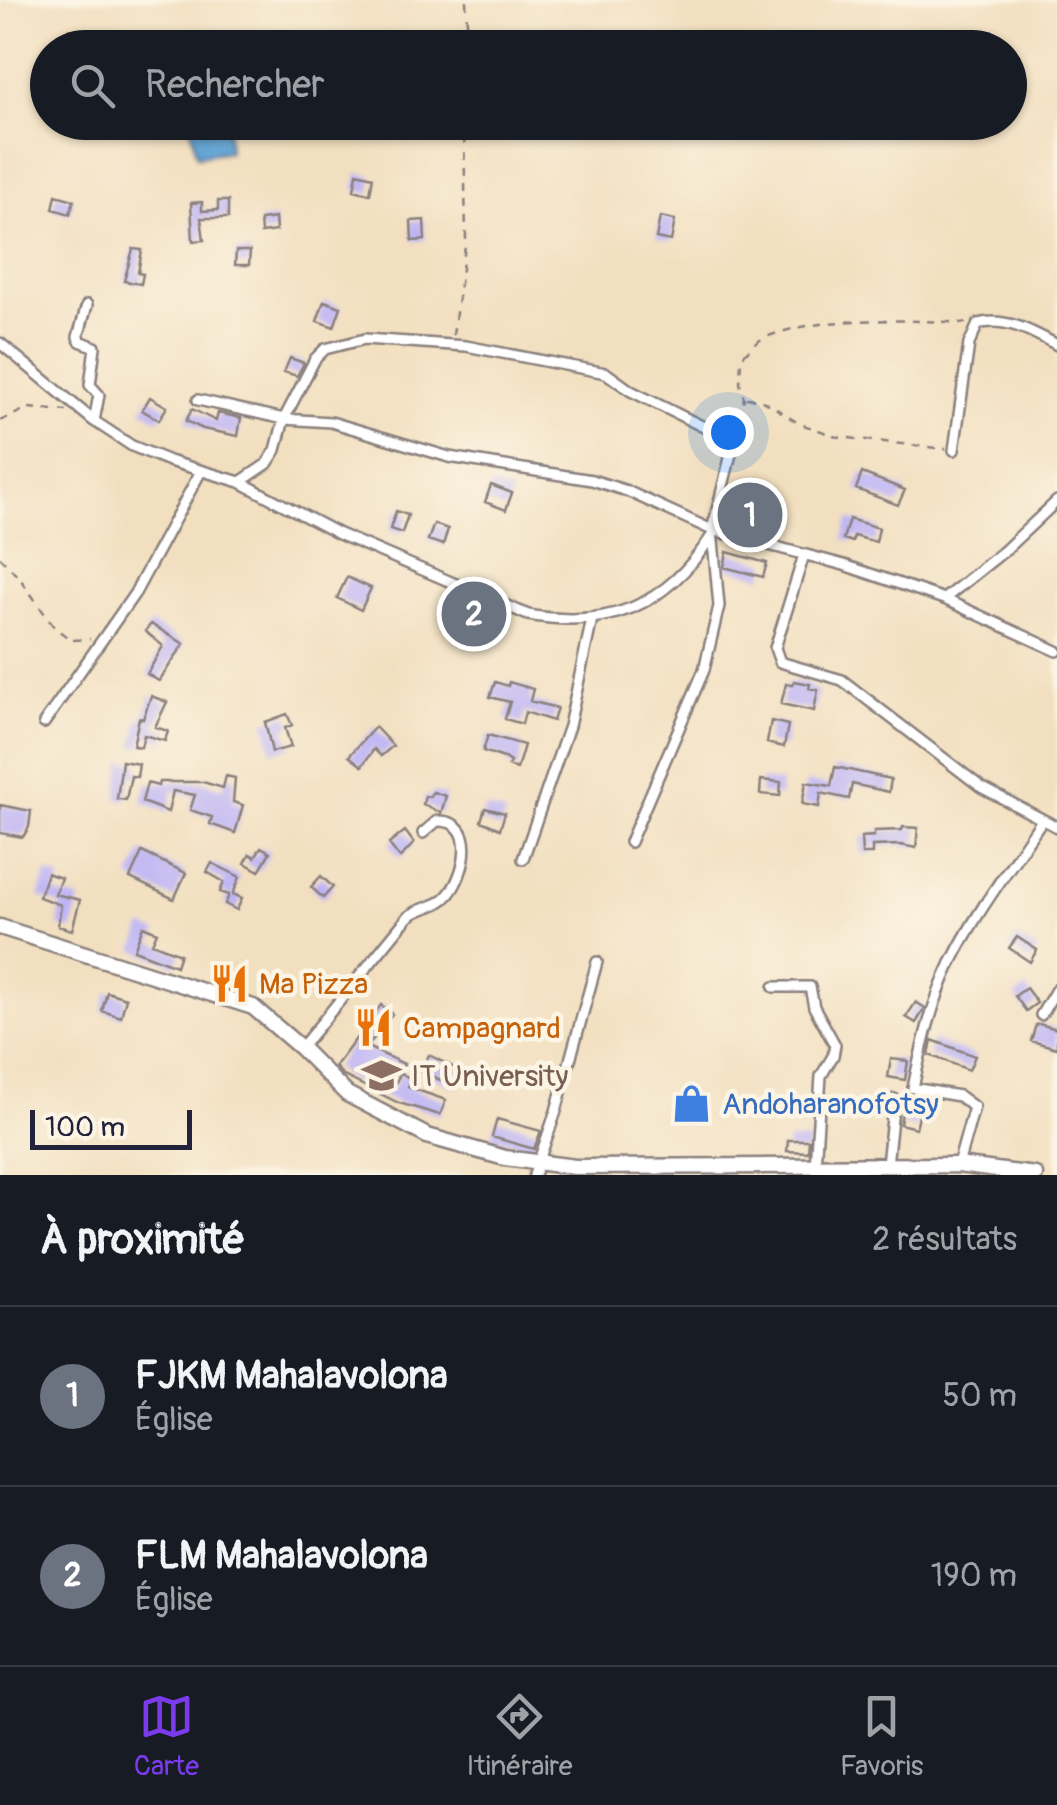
<!DOCTYPE html>
<html lang="fr">
<head>
<meta charset="utf-8">
<style>
	body { margin:0; font-family:Pangolin,sans-serif; background:#242831; color:#f1f3f6 }
	.scale { position:absolute; left:30px; bottom:25px; width:162px; box-sizing:border-box; padding-left:10px; border:5px solid #22223b; border-top:0; font-size:28px; line-height:35px; white-space:nowrap; color:#22223b; -webkit-text-stroke:8px #fcf5e5; paint-order:stroke }
	.you { position:absolute; left:728px; top:432px; width:35px; height:35px; margin:-25px; border:8px solid #fff; border-radius:50%; background:#1a73e8; box-shadow:0 0 0 15px #1a73e833 }
	.badge { display:grid; place-items:center; width:65px; height:65px; border-radius:50%; background:#7c3aed; color:#fff; font-size:32px; font-weight:700 }
	.pin { position:absolute; translate:-50% -50%; border:5px solid #fff; box-shadow:0 2px 10px #0006 }
	.list { margin:0; padding:0; list-style:none }
	h2 { display:flex; justify-content:space-between; align-items:center; height:130px; margin:0; padding:0 40px; font-size:42px }
	h2 small { font-size:32px; font-weight:400; color:#9ea1a6 }
	.list li { display:grid; grid-template-columns:65px 1fr auto; gap:30px; align-items:center; box-sizing:border-box; height:180px; padding:0 40px; border-top:2px solid #363941 }
	.list b { display:block; font-size:38px; white-space:nowrap }
	.list p { margin:0; font-size:32px; white-space:nowrap; color:#9ea1a6 }
	.list em { font-size:32px; font-style:normal; color:#9ea1a6 }
	.icon { flex:none; width:55px; height:55px; fill:none; stroke:currentColor; stroke-width:2; stroke-linecap:round; stroke-linejoin:round }
	.map { position:relative; flex:none; width:1057px; height:1175px; overflow:hidden }
	.search { position:absolute; background:#171b24; box-shadow:0 2px 8px #0004; left:30px; right:30px; top:30px; height:110px; display:flex; align-items:center; gap:25px; box-sizing:border-box; padding:0 35px; border-radius:55px; color:#9ea1a6; font-size:38px }
	.sheet { height:490px; background:#171b24 }
	nav { display:flex; justify-content:space-around; align-items:center; box-sizing:border-box; height:140px; border-top:2px solid #363941; background:#171b24; font-size:28px; color:#9ea1a6 }
	nav a { display:grid; justify-items:center; gap:5px }
	nav .on { color:#7c3aed }
	.map>svg:first-child { display:block }
</style>
</head>
<body>
<div class="map">
<svg width="1057" height="1175" viewBox="0 0 1057 1175">
	<rect width="100%" height="100%" fill="#fcf5e5"/>
	<filter id="ink" filterUnits="userSpaceOnUse"><feTurbulence type="fractalNoise" baseFrequency=".01" numOctaves="2"/><feDisplacementMap in="SourceGraphic" scale="20" xChannelSelector="R" yChannelSelector="G"/><feConvolveMatrix kernelMatrix="1 2 1 2 8 2 1 2 1" color-interpolation-filters="sRGB"/></filter>
	<filter id="wash" filterUnits="userSpaceOnUse"><feTurbulence type="fractalNoise" baseFrequency=".0048" numOctaves="4" result="noise"/><feDisplacementMap in="SourceGraphic" scale="40" xChannelSelector="R" yChannelSelector="G"/><feGaussianBlur stdDeviation="2.25" result="paint"/><feColorMatrix in="noise" values="0 0 0 0 0 0 0 0 0 0 0 0 0 0 0 0 0 1.4 0 .05"/><feComposite in="paint" operator="in"/></filter>
	<g filter="url(#wash)">
		<rect width="100%" height="100%" fill="#f2dfbf"/>
		<path fill="#5ea2d3" stroke="#406287" stroke-width="2.5" d="M190,123H227L229,151L197,156Z"/>
		<g id="blocks">
			<path fill="#bdb4f5" d="M357,173L373,177L370,194L354,190Z
				M56,195L74,200L70,214L53,209Z
				M218,201H228V218H201L204,240L193,241L191,203L202,202V211L218,210Z
				M660,217L675,220L671,241L656,238Z
				M275,218L276,231L261,233L260,220Z
				M424,220L425,240L412,241L411,221Z
				M133,249L142,250L138,273L143,274L141,284L124,281Z
				M236,251H250L249,265H235Z
				M324,301L341,307L334,327L317,321Z
				M290,358L304,363L297,376L284,372Z
				M150,397L167,407L159,420L142,410Z
				M192,409L216,421L218,413L241,418L238,436L203,429L186,421Z
				M862,473L905,490L898,505L856,489Z
				M491,485L512,493L506,510L485,502Z
				M734,493L775,505L765,536L725,525Z
				M396,511L408,515L402,533L390,529Z
				M849,519L879,528L876,542L854,536L852,542L843,539Z
				M434,524L448,529L443,545L428,540Z
				M727,552L767,563L763,577L724,567Z
				M347,577L371,588L361,610L337,598Z
				M462,600L492,612L486,627L456,615Z
				M151,624L184,644L159,681L147,674L163,646L145,631Z
				M794,681L810,684L809,688L818,690L814,711L781,704L786,684L793,685Z
				M495,682L508,686L509,682L533,689L530,701L557,708L553,721L525,712L522,724L505,719L510,702L490,697Z
				M151,696L167,702L155,727L168,731L165,741L144,735L141,747L133,746L139,718L143,719Z
				M287,714L292,725L285,728L291,747L272,752L265,722Z
				M771,721L788,725L784,747L767,743Z
				M375,727L393,746L381,756L374,749L362,766L349,756Z
				M488,735L524,745L517,769L508,766L510,762L504,758L483,751Z
				M122,761L139,764L137,777L131,776L126,800L117,799Z
				M835,767L891,779L889,792L852,784L849,799L821,793L819,807L802,804L806,782L831,786Z
				M226,776L235,778L233,802L243,805L235,833L210,824L212,817L190,810L195,795L173,791L168,812L142,802L147,783L158,786L159,782H203L223,788Z
				M761,780L781,782L780,796L760,794Z
				M433,792L446,796L441,813L423,804L425,796L429,797Z
				M0,805L31,811L29,827L23,837L0,833Z
				M485,808L505,813L500,829L481,821Z
				M903,827L918,828L916,848L901,845L872,846V854H862L861,837L874,836V831L902,830Z
				M405,831L414,843L400,858L389,844Z
				M261,847L270,852L259,871L245,863L250,854L255,857Z
				M142,852L186,873L174,899L130,878Z
				M212,863L240,877L233,894L242,898L237,910L225,904L229,895L220,892L224,882L207,872Z
				M47,873L61,878L55,894L80,900L72,930L58,926L61,905L39,897Z
				M321,876L333,887L323,898L311,887Z
				M143,926L157,932L152,943L180,954L176,966L134,950Z
				M1017,937L1037,950L1030,962L1009,948Z
				M1026,988L1037,1003L1026,1011L1015,996Z
				M107,992L126,998L121,1017L102,1011Z
				M916,1002L925,1008L916,1023L906,1017Z
				M381,1005L392,1014L367,1047L404,1064L401,1072L381,1063L372,1079L392,1089L401,1073L412,1080L408,1087L446,1100L440,1115L399,1103L344,1076L335,1067Z
				M1039,1024L1057,1029V1048L1031,1041L1036,1025Z
				M932,1040L975,1056L969,1070L929,1055Z
				M429,1055L461,1071L453,1086L421,1071Z
				M891,1059L908,1061L905,1080L888,1077Z
				M903,1106L920,1111L916,1128L900,1124Z
				M497,1119L541,1131L534,1149L492,1137Z
				M788,1140H809L808,1152L787,1151Z"/>
		</g>
	</g>
	<g filter="url(#ink)">
		<use href="#blocks" fill-opacity="0" stroke="#8a807d" stroke-width="2.5"/>
		<g fill="none" stroke-linecap="round" stroke-linejoin="round">
			<defs>
				<path id="street" d="M87,305L78,337L80,341L95,347L90,385L99,395L94,421
					M0,343L94,421L132,446L169,461L240,482L339,534L528,615C609,629 665,607 711,537
					M198,400L284,419L331,422L449,457L592,480L627,491L712,530L844,565L944,599L1057,651
					M954,450L969,344L978,324C1005,316 1033,332 1057,345
					M240,482L267,464L276,450L284,419L315,359L325,349L365,339L466,346L606,373L631,391L734,442L712,530L719,606L704,670L630,842
					M804,555L775,648L780,662L842,680L981,787L1057,827
					M944,599L1004,551L1057,501
					M44,723L135,593L201,471
					M523,859L569,726L592,619
					M774,987H810L814,1007L835,1045L833,1056L821,1076L815,1167
					M1041,1015L1057,988
					M301,1048L408,917C421,906 438,908 449,894C466,873 478,819 437,821L423,833
					M887,1165L894,1099
					M958,1165L974,1107L959,1096L913,1088C922,1045 932,1002 951,963C976,912 1011,867 1042,820
					M534,1175L556,1111L597,962"/>
				<path id="primary" d="M0,927L253,1007L301,1048L347,1094L427,1136L505,1158L575,1167L958,1165L1035,1175"/>
			</defs>
			<use href="#street" stroke="#8a807d" stroke-width="14"/>
			<use href="#primary" stroke="#8a807d" stroke-width="19"/>
			<path stroke="#8a807d" stroke-width="2.5" stroke-dasharray="8 8" stroke-linecap="butt" d="M466,0L468,48
				M453,335L466,239L464,122
				M746,398C770,399 779,413 799,423C810,428 820,429 831,436L946,449
				M0,421L28,408L67,411
				M736,433L744,398L740,383L741,358C748,351 755,342 764,338C818,315 908,320 966,323
				M0,557L21,580L54,627L71,640L90,639"/>
			<use href="#street" stroke="#fff" stroke-width="9"/>
			<use href="#primary" stroke="#fff" stroke-width="14"/>
		</g>
	</g>
	<defs>
		<symbol id="restaurant-bare" viewBox="-9 -9 18 18"><path d="M-5-6h1v4h1v-4h1v4h1v-4h1v5L-1.5 .5V6h-2V.5L-5-1ZM5-6V6H3V1.5H1.5Q1.5-4 5-6Z" fill="#e8710a" stroke="#fcf5e5" stroke-width="2.5" paint-order="stroke"/></symbol>
		<symbol id="university-bare" viewBox="-9 -9 18 18"><path d="M0-5L7-2L0 1L-7-2ZM-4 1L0 2.5L4 1V4Q0 6-4 4Z" fill="#8d6e63" stroke="#fcf5e5" stroke-width="2.5" paint-order="stroke"/></symbol>
		<symbol id="shop-bare" viewBox="-9 -9 18 18"><path d="M-5-2.5h2.3a2.7 3.5 0 0 1 5.4 0H5L5.5 6h-11ZM-1.5-2.5h3a1.5 2.3 0 0 0-3 0Z" fill="#3f7fe0" stroke="#fcf5e5" stroke-width="2.5" paint-order="stroke"/></symbol>
	</defs>
	<g fill-rule="evenodd">
		<use href="#restaurant-bare" x="202" y="956" width="55" height="55"/>
		<use href="#restaurant-bare" x="346" y="1000" width="55" height="55"/>
		<use href="#university-bare" x="354" y="1048" width="55" height="55"/>
		<use href="#shop-bare" x="664" y="1076" width="55" height="55"/>
	</g>
	<g text-anchor="middle" stroke-width="9" stroke-linejoin="round" paint-order="stroke">
		<g font-size="30" fill="#c56008" stroke="#fcf5e5" text-anchor="start">
			<text x="259" y="994">Ma Pizza</text>
			<text x="403" y="1038">Campagnard</text>
		</g>
		<g font-size="30" fill="#785e54" stroke="#fcf5e5" text-anchor="start">
			<text x="411" y="1086">IT University</text>
		</g>
		<g font-size="30" fill="#366cbe" stroke="#fcf5e5" text-anchor="start">
			<text x="722" y="1114">Andoharanofotsy</text>
		</g>
	</g>
</svg>
<div class="scale">100 m</div>
<div class="you"></div>
<div class="pin badge" style="left:750px;top:515px;background:#6b7280">1</div>
<div class="pin badge" style="left:474px;top:614px;background:#6b7280">2</div>
<div class="search"><svg class="icon" aria-label="search" viewBox="0 0 24 24"><circle cx="10" cy="10" r="6"/><path d="M15 15l6 6"/></svg>Rechercher</div>
</div>
<section class="sheet">
<h2>À proximité<small>2 résultats</small></h2>
<ul class="list">
<li><span class="badge" style="background:#6b7280">1</span><div><b>FJKM Mahalavolona</b><p>Église</p></div><em>50 m</em></li>
<li><span class="badge" style="background:#6b7280">2</span><div><b>FLM Mahalavolona</b><p>Église</p></div><em>190 m</em></li>
</ul>
</section>
<nav>
<a class="on"><svg class="icon" aria-label="map" viewBox="0 0 24 24"><path d="M3 6l6-2 6 2 6-2v14l-6 2-6-2-6 2zM9 4v14M15 6v14"/></svg>Carte</a>
<a><svg class="icon" aria-label="directions" viewBox="0 0 24 24"><path d="M12 3l9 9-9 9-9-9zM9 14v-3h6M13 9l2 2-2 2"/></svg>Itinéraire</a>
<a><svg class="icon" aria-label="saved" viewBox="0 0 24 24"><path d="M7 4h10v16l-5-4-5 4z"/></svg>Favoris</a>
</nav>
</body>
</html>
